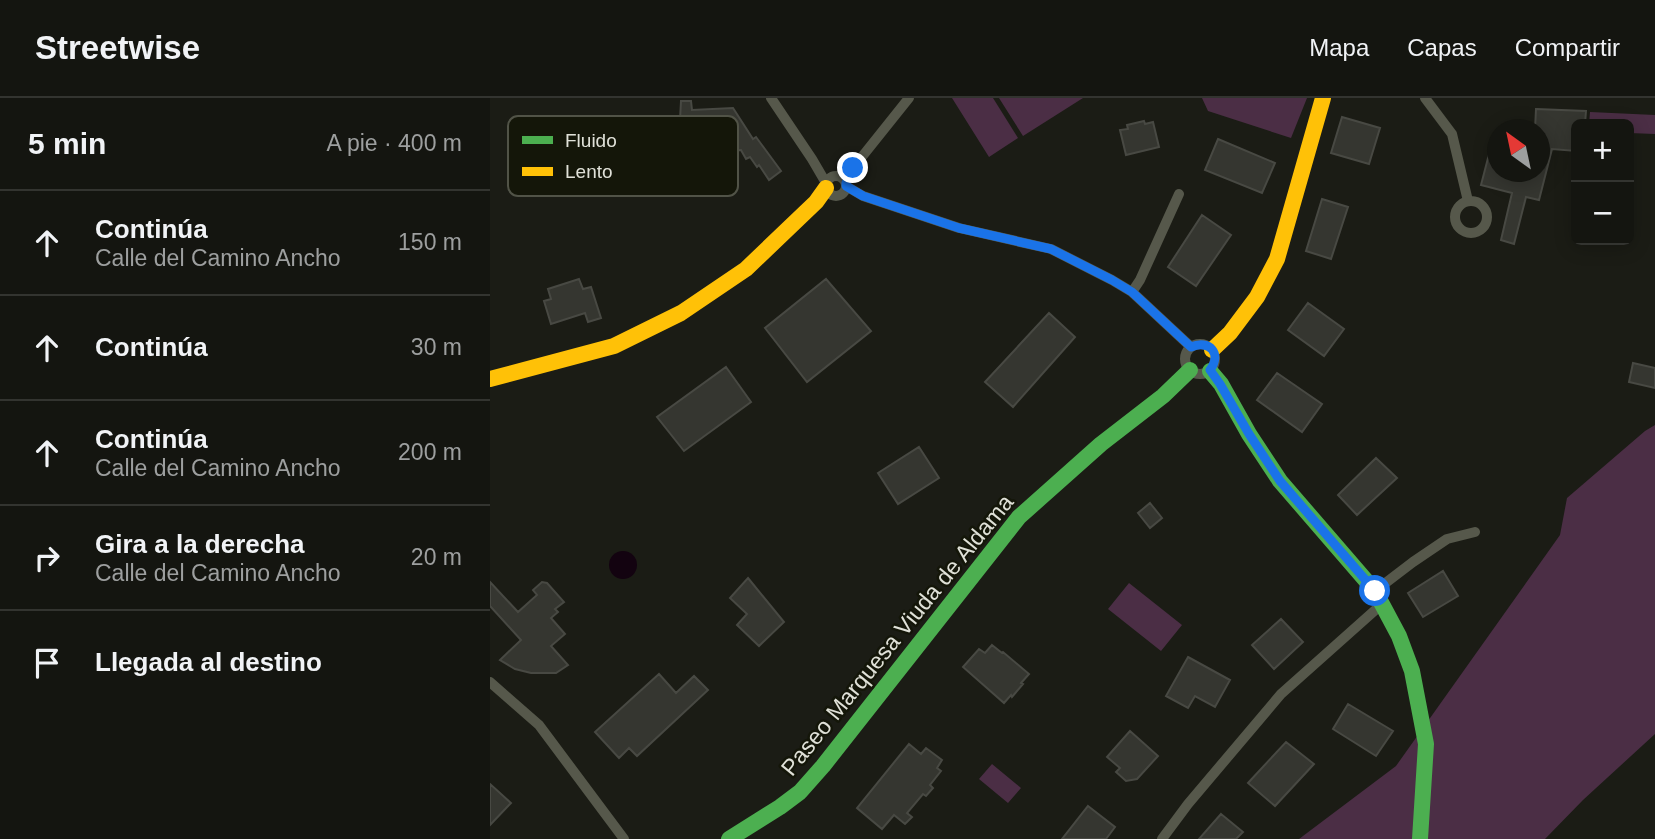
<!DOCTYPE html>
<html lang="es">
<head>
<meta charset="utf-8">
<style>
	body { margin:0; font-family:Helvetica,sans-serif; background:#21221e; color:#f1f3f6 }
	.controls { position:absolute; right:21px; top:21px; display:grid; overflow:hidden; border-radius:10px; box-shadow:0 4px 18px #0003 }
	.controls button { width:63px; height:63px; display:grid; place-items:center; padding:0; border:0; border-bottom:2px solid #333430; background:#141510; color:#f1f3f6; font:35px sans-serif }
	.compass { position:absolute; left:997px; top:21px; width:63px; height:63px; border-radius:50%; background:#141510; box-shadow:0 4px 18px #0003; rotate:327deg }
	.stop { position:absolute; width:21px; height:21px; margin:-16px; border:5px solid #1a73e8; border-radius:50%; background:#fff }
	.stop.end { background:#1a73e8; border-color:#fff; box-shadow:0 2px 7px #0008 }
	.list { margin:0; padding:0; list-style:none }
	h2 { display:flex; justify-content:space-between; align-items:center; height:91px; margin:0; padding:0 28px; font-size:30px }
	h2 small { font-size:23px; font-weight:400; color:#9d9f9f }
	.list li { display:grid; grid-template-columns:46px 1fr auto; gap:21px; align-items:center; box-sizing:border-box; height:105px; padding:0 28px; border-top:2px solid #333430 }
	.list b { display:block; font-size:26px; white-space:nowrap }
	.list p { margin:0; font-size:23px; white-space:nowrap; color:#9d9f9f }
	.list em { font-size:23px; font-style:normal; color:#9d9f9f }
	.icon { flex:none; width:38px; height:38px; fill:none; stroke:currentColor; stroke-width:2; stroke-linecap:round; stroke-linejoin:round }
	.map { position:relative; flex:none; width:1165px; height:741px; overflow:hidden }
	header { display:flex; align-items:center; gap:42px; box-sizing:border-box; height:98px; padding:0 35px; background:#141510; border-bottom:2px solid #333430 }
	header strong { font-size:33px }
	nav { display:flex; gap:38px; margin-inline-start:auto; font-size:24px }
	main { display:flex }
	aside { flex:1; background:#141510 }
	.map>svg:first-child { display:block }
</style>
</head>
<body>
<header>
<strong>Streetwise</strong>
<nav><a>Mapa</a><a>Capas</a><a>Compartir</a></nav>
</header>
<main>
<aside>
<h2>5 min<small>A pie · 400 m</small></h2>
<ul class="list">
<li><svg class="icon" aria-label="ahead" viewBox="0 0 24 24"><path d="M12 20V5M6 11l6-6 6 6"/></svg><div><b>Continúa</b><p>Calle del Camino Ancho</p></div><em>150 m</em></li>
<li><svg class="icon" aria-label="ahead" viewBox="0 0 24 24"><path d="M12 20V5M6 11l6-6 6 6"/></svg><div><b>Continúa</b></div><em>30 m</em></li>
<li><svg class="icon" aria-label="ahead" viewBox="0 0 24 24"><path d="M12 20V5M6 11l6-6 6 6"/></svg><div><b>Continúa</b><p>Calle del Camino Ancho</p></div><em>200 m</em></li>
<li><svg class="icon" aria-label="right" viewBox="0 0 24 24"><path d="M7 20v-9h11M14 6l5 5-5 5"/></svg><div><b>Gira a la derecha</b><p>Calle del Camino Ancho</p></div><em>20 m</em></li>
<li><svg class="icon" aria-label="arrive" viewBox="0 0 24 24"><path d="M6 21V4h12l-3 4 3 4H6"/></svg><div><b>Llegada al destino</b></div></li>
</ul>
</aside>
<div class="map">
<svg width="1165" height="741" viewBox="0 0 1165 741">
	<rect width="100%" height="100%" fill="#1b1c15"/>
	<path fill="#4b2e45" d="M462,0H503L528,40L499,59Z
		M509,0H593L533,38Z
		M712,0H817L801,40L718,13Z
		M1100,14L1165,17V36L1139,35V26H1099Z
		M1165,327V636L1093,702L1055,741H809L906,668L1070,437L1077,400L1155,333Z
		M639,485L692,527L671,553L618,511Z
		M502,666L531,690L518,705L489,681Z"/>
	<path fill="#130310" d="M119 467a14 14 0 1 1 28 0a14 14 0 1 1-28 0Z"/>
	<path fill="#353630" stroke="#484943" stroke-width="2" d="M191,3H201L202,12L243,10L263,41L266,39L291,73L279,82L269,67L267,69L260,59L256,61L251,52L234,53L235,63L213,65L214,55L203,54V51L181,52V61L151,62L150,41L179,39V23L190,22Z
		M1046,11L1096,13L1095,26H1086V53L1062,51L1049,102L1036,99L1024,146L1011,142L1022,95L991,87L1004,37L1007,38V74H1049V32H1045Z
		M852,19L890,30L879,66L841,55Z
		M654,23L655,26L663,24L669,49L636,57L630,32L638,31L637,27Z
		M728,41L785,65L772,95L715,72Z
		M832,101L858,109L841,161L816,153Z
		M712,117L741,137L706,188L678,169Z
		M89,181L93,191L101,189L111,220L98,224L95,215L61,226L54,203L61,201L58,191Z
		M336,181L381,233L317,284L275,230Z
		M818,205L854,231L834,258L798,232Z
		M559,215L585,239L523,309L495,284Z
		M1143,265L1165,270V290L1139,284Z
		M236,269L261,304L194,353L167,319Z
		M787,275L832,306L812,334L767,302Z
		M429,349L449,380L408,406L388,375Z
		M886,360L907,380L867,417L848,397Z
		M660,405L672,420L660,430L648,415Z
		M953,473L968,498L933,519L918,495Z
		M258,480L294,524L269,548L247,527L257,516L240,500Z
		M0,484L28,514L47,497L43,492L52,484L57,485L74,504L65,511L68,514L61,520L75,536L61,548L78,567L66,575H41L25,571L10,562L31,542L0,508Z
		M791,521L813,544L784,571L762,547Z
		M502,547L512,555L513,554L539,576L531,585L533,586L522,599L521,597L514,605L473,569L489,551L495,555Z
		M698,559L740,582L725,609L705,598L698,610L676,598Z
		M169,576L186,595L204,578L218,592L147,658L139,650L129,660L105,634Z
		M858,606L903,633L886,658L843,631Z
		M640,633L668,658L647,681L636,683L626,674L630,670L617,659Z
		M796,644L824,666L785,708L758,685Z
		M419,646L431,656L436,650L452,662L447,670L451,673L440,687L443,690L436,698L433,696L417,715L422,719L415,726L404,717L392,731L367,710Z
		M0,686L21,705L0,727Z
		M598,708L625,729L616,741H572Z
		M731,716L753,734L746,741H709Z"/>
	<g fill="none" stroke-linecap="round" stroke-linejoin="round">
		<path stroke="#56584b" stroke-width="10" d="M281,0L322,61L336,85
			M935,0L962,36L978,103
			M336 88a10 10 0 1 1 20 0a10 10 0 1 1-20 0Z
			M356,85L363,70L419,0
			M356,88L373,98L469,130L561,151L622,182L642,194L701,249
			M965 119a16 16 0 1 1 32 0a16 16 0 1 1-32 0Z
			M642,194L650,182L689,96
			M695 261a15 15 0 1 1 30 0a15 15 0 1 1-30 0Z
			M885,493L923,464L957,441L985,434
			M0,584L49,627L134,741
			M672,741L698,706L791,596L892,506"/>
		<path stroke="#4caf50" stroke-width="16" d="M720,273L731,286L759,336L790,383L885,493L909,538L922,573L936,646L930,741
			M239,741L290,709L310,694L333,668L529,419L611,346L673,298L700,272"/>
		<path stroke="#ffc107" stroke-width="16" d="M722,252L740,235L767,199L787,161L833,0
			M0,281L124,248L191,215L256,171L326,104L336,90"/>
	</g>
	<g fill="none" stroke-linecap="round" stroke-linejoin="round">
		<path stroke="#1a73e8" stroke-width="9" d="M363,70L356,85V88L373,98L469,130L561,151L622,182L642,194L701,249C720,241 732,256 720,272L730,286L759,336L790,383L885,493"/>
	</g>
	<g text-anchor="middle" stroke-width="5" stroke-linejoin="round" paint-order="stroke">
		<g font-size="23" fill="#e0e1d8" stroke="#141609">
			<text transform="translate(407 537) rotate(-51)" y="8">Paseo Marquesa Viuda de Aldama</text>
		</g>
	</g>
	<rect x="18" y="18" width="230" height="80" rx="10" fill="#141609" stroke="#515347" stroke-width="2"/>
	<rect x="32" y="38" width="31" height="8" fill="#4caf50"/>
	<rect x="32" y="69" width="31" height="9" fill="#ffc107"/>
	<g font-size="19" fill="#e0e1d8">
		<text x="75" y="49">Fluido</text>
		<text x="75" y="80">Lento</text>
	</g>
</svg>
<div class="controls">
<button>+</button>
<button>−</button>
</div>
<svg class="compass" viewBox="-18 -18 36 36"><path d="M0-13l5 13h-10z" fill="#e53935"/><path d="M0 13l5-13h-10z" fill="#9d9f9f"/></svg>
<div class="stop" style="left:885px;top:493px"></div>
<div class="stop end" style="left:363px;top:70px"></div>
</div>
</main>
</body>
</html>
